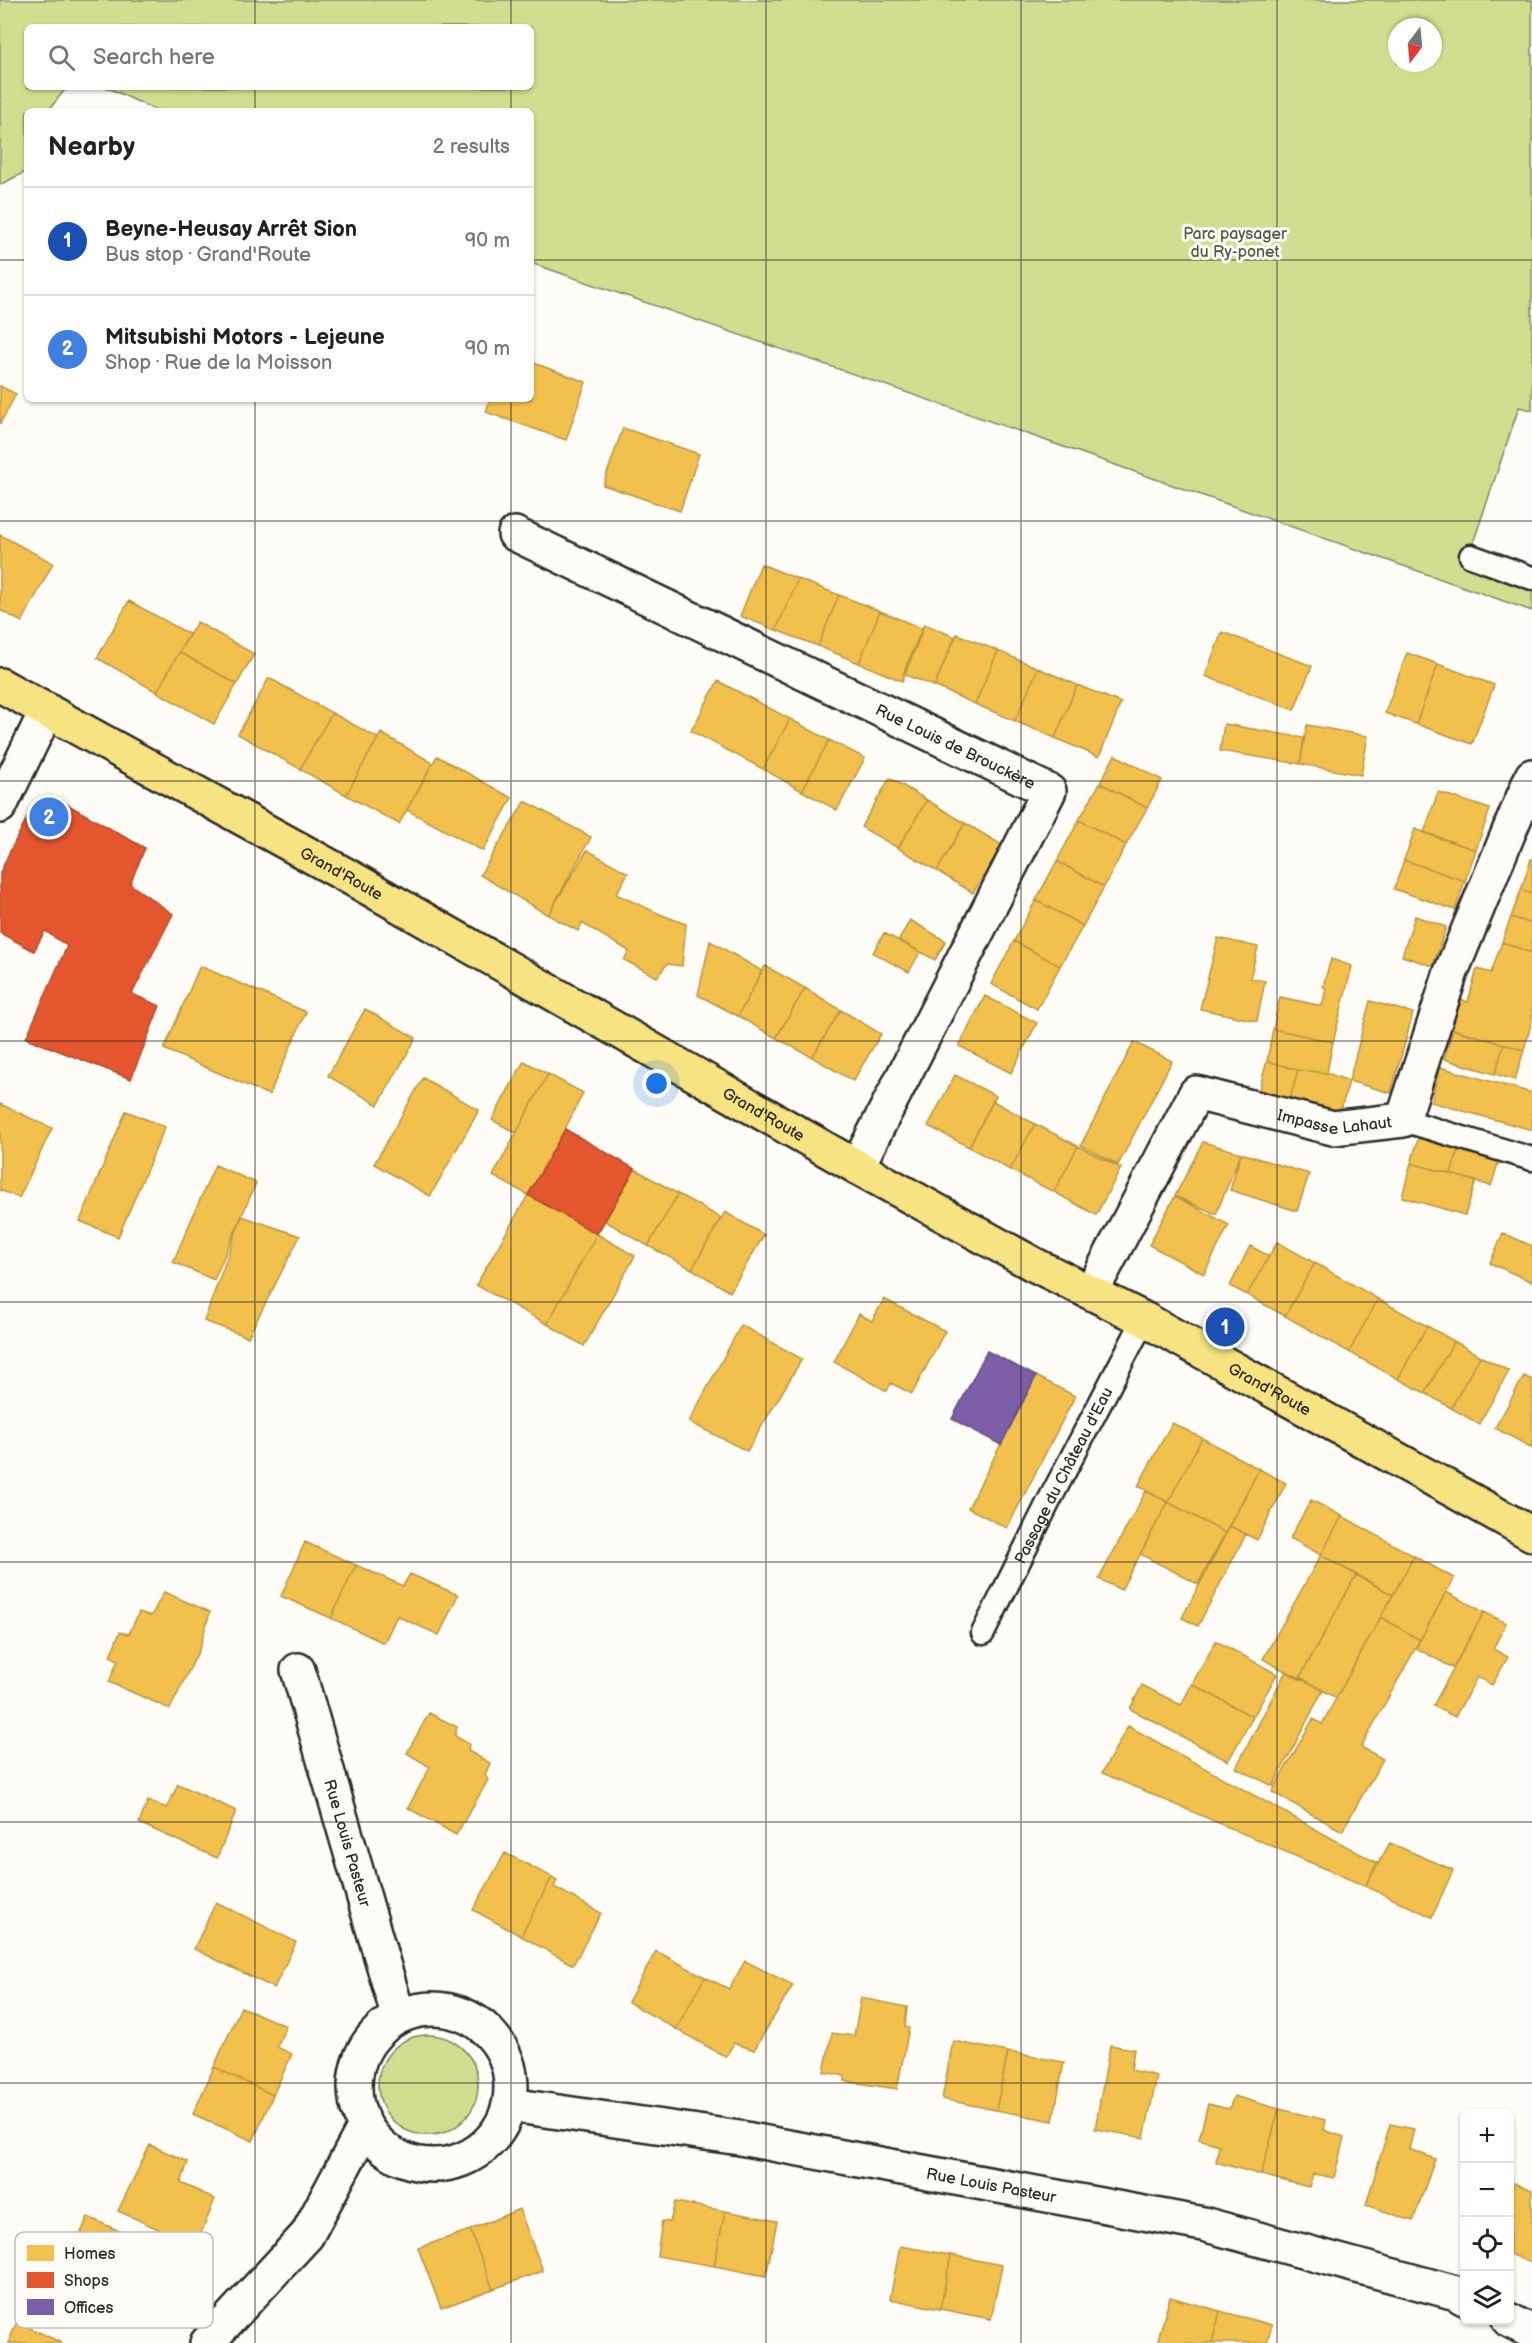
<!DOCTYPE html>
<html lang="en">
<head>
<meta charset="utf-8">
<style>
	body { margin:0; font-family:"Balsamiq Sans",sans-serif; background:#f2f2f2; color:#202124 }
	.controls { position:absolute; right:18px; bottom:18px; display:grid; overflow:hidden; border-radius:9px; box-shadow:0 2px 4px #0004 }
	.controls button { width:54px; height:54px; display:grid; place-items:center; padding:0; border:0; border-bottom:2px solid #e0e0e0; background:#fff; color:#202124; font:30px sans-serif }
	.compass { position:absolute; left:1388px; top:18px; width:54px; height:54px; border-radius:50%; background:#fff; box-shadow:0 2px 4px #0004; rotate:196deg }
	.you { position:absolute; left:657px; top:1084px; width:21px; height:21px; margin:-15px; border:4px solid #fff; border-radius:50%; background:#1a73e8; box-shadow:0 0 0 9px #1a73e833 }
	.badge { display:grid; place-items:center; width:39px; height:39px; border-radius:50%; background:#0f766e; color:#fff; font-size:20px; font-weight:700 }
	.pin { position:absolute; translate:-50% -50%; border:3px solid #fff; box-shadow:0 2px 6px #0006 }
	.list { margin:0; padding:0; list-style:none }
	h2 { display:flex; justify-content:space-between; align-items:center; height:78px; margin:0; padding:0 24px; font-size:26px }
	h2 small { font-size:20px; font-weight:400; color:#757577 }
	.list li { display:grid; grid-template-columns:39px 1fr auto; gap:18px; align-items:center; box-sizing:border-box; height:108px; padding:0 24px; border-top:2px solid #e0e0e0 }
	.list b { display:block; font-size:22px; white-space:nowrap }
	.list p { margin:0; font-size:20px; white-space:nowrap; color:#757577 }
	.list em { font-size:20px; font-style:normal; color:#757577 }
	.icon { flex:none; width:33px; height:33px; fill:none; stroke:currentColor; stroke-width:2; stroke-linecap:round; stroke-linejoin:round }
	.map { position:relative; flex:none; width:1532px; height:2343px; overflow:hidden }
	.search { position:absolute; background:#fff; box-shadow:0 2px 4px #0004; left:24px; top:24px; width:510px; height:66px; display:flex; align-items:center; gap:15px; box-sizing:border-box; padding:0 21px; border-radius:9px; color:#757577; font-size:22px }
	.panel { position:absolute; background:#fff; box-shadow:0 2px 4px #0004; left:24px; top:108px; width:510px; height:294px; border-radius:9px }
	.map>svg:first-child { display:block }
</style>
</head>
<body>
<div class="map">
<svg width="1532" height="2343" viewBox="0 0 1532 2343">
	<rect width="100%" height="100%" fill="#fdfcf7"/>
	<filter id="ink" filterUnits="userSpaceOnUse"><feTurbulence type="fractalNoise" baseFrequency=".0167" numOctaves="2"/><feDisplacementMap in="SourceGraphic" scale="12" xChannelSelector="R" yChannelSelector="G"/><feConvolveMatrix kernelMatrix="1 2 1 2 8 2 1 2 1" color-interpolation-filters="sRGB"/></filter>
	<g filter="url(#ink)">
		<path fill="#d2dd90" stroke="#7e845e" stroke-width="1.5" fill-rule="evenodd" d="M0,0H1532V410L1519,407L1467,561L1532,585V611L1027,434L531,263V111H158L106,87H531V27H27V87H67L48,111H27V171L0,185ZM1397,27H1433V63H1397Z
			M378 2085a50 50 0 1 1 100 0a50 50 0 1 1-100 0Z"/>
		<path fill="#f2c14e" stroke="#b69444" stroke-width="1.5" d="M531,362L586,382L566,440L486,412L490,399H531Z
			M0,386L16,394L0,424Z
			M623,428L699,454L680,511L603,485Z
			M0,535L53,563L22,622L0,610Z
			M761,564L798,579L776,630L740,616Z
			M798,579L839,595L818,646L776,630Z
			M839,595L880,611L859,663L818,646Z
			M129,601L189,634L157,692L97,658Z
			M880,611L923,629L902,681L859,663Z
			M197,622L254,654L237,684L179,652Z
			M924,624L955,637L934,686L903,674Z
			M1222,632L1312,666L1294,710L1205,676Z
			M957,634L998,651L975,704L934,686Z
			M998,651L1038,668L1015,721L975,704Z
			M179,652L237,684L214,724L157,692Z
			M1407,653L1438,664L1416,724L1385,713Z
			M1438,664L1494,685L1472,744L1416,724Z
			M1038,668L1077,685L1055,738L1015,721Z
			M269,678L332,713L300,769L238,734Z
			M718,681L790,719L763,769L691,731Z
			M1077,685L1121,703L1099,757L1055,738Z
			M332,713L378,738L346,795L300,769Z
			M790,719L829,740L802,791L763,769Z
			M1224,724L1304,738L1300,764L1220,751Z
			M1307,725L1368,736L1361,775L1300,764Z
			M381,733L433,763L399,824L346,795Z
			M829,740L865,758L837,810L802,791Z
			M1115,755L1162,780L1147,808L1100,783Z
			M437,756L512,798L483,851L407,810Z
			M890,778L927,800L898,848L861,827Z
			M1100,783L1147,808L1126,845L1079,820Z
			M1438,792L1490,809L1476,850L1424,833Z
			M927,800L965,823L937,871L898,848Z
			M525,801L591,837L548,915L480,875Z
			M1079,820L1126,845L1104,887L1057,861Z
			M965,823L1002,845L973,893L937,871Z
			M1415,829L1476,850L1465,881L1404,860Z
			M587,850L628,873L616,894L662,915L686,924L682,966L667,964L657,977L624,960L629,951L582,923L578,931L548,915Z
			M1531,859H1532V894L1521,890Z
			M1404,860L1465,881L1455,910L1394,889Z
			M1057,861L1104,887L1083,926L1036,900Z
			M1521,890L1532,894V924L1511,917Z
			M1036,900L1083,926L1060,966L1014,941Z
			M1415,916L1446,927L1433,966L1402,956Z
			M1511,917L1532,924V953L1502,942Z
			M910,920L946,941L935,960L899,940Z
			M884,933L920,952L909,972L873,953Z
			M1218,938L1258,947L1250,978L1265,981L1257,1021L1200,1009Z
			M710,941L762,971L738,1016L698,995Z
			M1014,941L1060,966L1037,1009L991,984Z
			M1502,942L1532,953V1020L1524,1050L1451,1029L1460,999L1468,1002L1477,969L1491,973Z
			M1331,959L1352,966L1333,1042L1273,1029L1280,997L1322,1006L1326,989L1323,986Z
			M200,966L306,1012L269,1095L164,1049Z
			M765,966L805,988L776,1038L738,1016Z
			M805,988L841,1010L812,1057L776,1038Z
			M985,996L1037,1023L1011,1073L959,1046Z
			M1370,1001L1413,1013L1391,1093L1349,1081Z
			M365,1009L416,1038L378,1105L328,1076Z
			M841,1010L881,1034L853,1081L812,1057Z
			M1273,1029L1333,1042L1327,1073L1298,1070L1267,1061Z
			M1453,1029L1504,1044L1495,1074L1444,1059Z
			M1134,1042L1172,1061L1118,1165L1081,1145Z
			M1504,1044L1524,1050L1515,1080L1495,1074Z
			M524,1061L548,1074L516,1133L492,1120Z
			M1267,1061L1298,1070L1288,1106L1257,1097Z
			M1440,1067L1532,1093V1130L1431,1102Z
			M1298,1070L1327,1073L1349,1081L1338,1120L1288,1106Z
			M548,1074L583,1093L565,1129L528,1195L493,1176Z
			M955,1075L996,1096L969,1147L928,1126Z
			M423,1078L479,1110L430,1196L374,1164Z
			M993,1101L1035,1124L1010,1170L969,1147Z
			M0,1104L52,1128L19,1198L0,1190Z
			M126,1111L165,1127L118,1237L80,1221Z
			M1035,1124L1078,1146L1054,1192L1010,1170Z
			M1420,1133L1460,1144L1451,1174L1411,1163Z
			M1203,1142L1241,1153L1216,1214L1175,1196Z
			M1460,1144L1500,1157L1491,1186L1451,1174Z
			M1078,1146L1121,1168L1096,1215L1054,1192Z
			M1241,1153L1309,1174L1297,1211L1230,1190Z
			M1411,1163L1476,1181L1465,1215L1402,1197Z
			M215,1165L256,1183L214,1280L173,1262Z
			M635,1169L678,1194L648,1246L605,1221Z
			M678,1194L721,1218L692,1269L648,1246Z
			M528,1195L597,1234L547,1324L476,1285Z
			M1175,1196L1229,1225L1204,1274L1149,1245Z
			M725,1212L764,1235L730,1292L692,1269Z
			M242,1216L300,1236L248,1337L204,1321Z
			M1503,1233L1532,1246V1282L1490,1263Z
			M597,1234L635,1256L584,1346L547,1324Z
			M1277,1242L1315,1263L1285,1316L1247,1295Z
			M1250,1246L1269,1256L1247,1295L1230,1286Z
			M1315,1263L1378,1299L1349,1352L1285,1316Z
			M884,1299L945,1331L912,1394L891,1383L887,1391L834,1362L859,1314L872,1321Z
			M1378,1299L1427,1326L1398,1379L1349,1352Z
			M741,1325L802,1359L747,1451L689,1422Z
			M1427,1326L1454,1341L1425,1393L1398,1379Z
			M1454,1341L1480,1356L1451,1408L1425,1393Z
			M1480,1356L1509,1371L1479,1424L1451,1408Z
			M1036,1376L1075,1396L1007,1528L968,1508Z
			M1524,1376L1532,1380V1448L1495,1428Z
			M1172,1423L1202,1438L1168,1502L1138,1486Z
			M1202,1438L1259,1469L1225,1533L1168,1502Z
			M1259,1469L1286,1483L1257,1540L1230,1526Z
			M1146,1491L1168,1502L1121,1590L1099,1579Z
			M1311,1500L1342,1516L1321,1555L1290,1538Z
			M1168,1502L1225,1533L1198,1584L1140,1554Z
			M1342,1516L1414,1556L1393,1595L1321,1555Z
			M1230,1526L1246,1534L1198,1626L1182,1618Z
			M305,1542L356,1565L331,1618L281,1596Z
			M1321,1555L1356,1575L1299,1679L1263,1659Z
			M1414,1556L1454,1578L1420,1640L1381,1617Z
			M356,1565L403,1586L410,1574L458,1595L439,1635L397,1616L384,1643L331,1618Z
			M1356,1575L1393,1595L1336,1698L1300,1677Z
			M164,1592L210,1612L199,1650L170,1709L109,1682L118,1660L110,1656L120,1632L129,1634L139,1612L151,1616Z
			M1446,1592L1484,1612L1453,1668L1416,1648Z
			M1484,1612L1506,1623L1493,1649L1508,1657L1492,1685L1477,1677L1455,1717L1433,1706Z
			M1381,1617L1420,1640L1361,1747L1383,1759L1342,1831L1272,1792L1313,1719L1322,1724Z
			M1216,1641L1277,1674L1253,1717L1192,1684Z
			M1286,1671L1323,1690L1273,1786L1236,1768Z
			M1192,1684L1253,1717L1228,1761L1130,1709L1142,1685L1181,1705Z
			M429,1713L457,1727L455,1736L469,1744L468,1751L490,1763L485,1775L488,1780L456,1835L408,1808L430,1767L407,1753Z
			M1128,1726L1377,1863L1365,1886L1102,1773Z
			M178,1784L236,1811L217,1858L139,1823L148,1801L167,1808Z
			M1390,1843L1453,1870L1432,1917L1365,1886Z
			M505,1853L552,1877L521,1936L473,1910Z
			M552,1877L557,1880L554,1887L601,1913L573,1965L521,1936Z
			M216,1902L296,1942L274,1988L194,1949Z
			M656,1951L705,1977L676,2029L628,2002Z
			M745,1961L793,1985L754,2050L734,2043L726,2057L676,2029L705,1977L729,1989Z
			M861,1998L907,2007L905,2027L909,2028L897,2089L845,2081V2076L824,2072L832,2033L854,2036Z
			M241,2007L286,2026L277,2047L292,2054L273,2095L214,2067Z
			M953,2041L1008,2052L996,2110L942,2099Z
			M1110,2045L1134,2049L1131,2070L1157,2076L1144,2138L1095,2129Z
			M1008,2052L1064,2062L1053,2121L996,2110Z
			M214,2067L273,2095L253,2141L193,2114Z
			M1234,2096L1279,2109L1261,2175L1216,2162L1219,2145L1199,2139L1208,2104L1229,2109Z
			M1279,2109L1326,2120L1324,2130L1344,2137L1334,2178L1313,2174L1309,2187L1261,2175Z
			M1390,2124L1414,2129L1409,2149L1435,2159L1413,2221L1366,2205Z
			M150,2145L188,2162L181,2183L215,2199L196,2246L118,2211Z
			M1513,2183L1532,2190V2263L1510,2254V2190Z
			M675,2202L725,2211L714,2266L657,2256L662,2221L670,2222Z
			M519,2209L543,2271L493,2289L470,2230Z
			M725,2211L777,2221L766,2276L714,2266Z
			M88,2217L128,2235L122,2254L156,2269L135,2316L58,2284Z
			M470,2230L493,2289L441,2308L418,2248Z
			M900,2246L951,2255L940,2309L890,2299Z
			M951,2255L1002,2265L991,2319L940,2309Z
			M1170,2297L1220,2311L1212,2343H1157Z
			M1220,2311L1272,2325L1267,2343H1212Z
			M17,2322L62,2343H8Z"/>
		<path fill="#e4572e" stroke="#ac4a2d" stroke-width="1.5" d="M63,802L145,848L130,884L173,914L132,994L160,1006L131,1079L26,1038L67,946L45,931L34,951L0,933V873L9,853L28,816Z
			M565,1129L635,1169L597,1234L528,1195Z"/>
		<path fill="#7b5ea7" stroke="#634f82" stroke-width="1.5" d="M987,1351L1036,1376L1001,1445L952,1419Z"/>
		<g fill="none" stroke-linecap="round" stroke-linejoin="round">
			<defs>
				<g id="service">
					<path d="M1471,556L1532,578"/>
					<path d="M1403,1120L1532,1159"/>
					<path id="s1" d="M983,1633L1050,1499L1144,1319"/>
				</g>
				<g id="minor">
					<path id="s2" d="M515,534L1049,791L857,1167"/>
					<path d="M0,806L47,710"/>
					<path id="s3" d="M1092,1291L1196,1093L1333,1128L1403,1120L1451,972L1532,776"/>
					<path id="s4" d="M298,1670L398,2015"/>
					<circle cx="433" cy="2087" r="78"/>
					<path id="s5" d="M510,2105L740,2138L1203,2224L1456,2293L1464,2298"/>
					<path d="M1509,2320L1532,2332"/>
					<path d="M207,2343L307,2235L365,2126"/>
				</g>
				<g id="primary">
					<path id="s6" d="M0,685L353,879L857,1167L1033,1264L1144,1319L1532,1534"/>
				</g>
			</defs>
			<use href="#service" stroke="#2b2b2b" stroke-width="27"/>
			<use href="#minor" stroke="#2b2b2b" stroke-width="38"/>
			<use href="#primary" stroke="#2b2b2b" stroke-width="38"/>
			<use href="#service" stroke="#fdfcf7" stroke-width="22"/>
			<use href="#minor" stroke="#fdfcf7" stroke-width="33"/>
			<use href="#primary" stroke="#f6e381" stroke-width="33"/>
		</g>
	</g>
	<path fill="none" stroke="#2b2b2b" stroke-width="1.5" stroke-opacity="0.55" d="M255,0V27M511,0V27M766,0V2343M1021,0V2343M1277,0V2343M255,87V111M511,87V111M0,260H27M531,260H1532M255,399V2343M511,399V2343M0,521H1532M0,781H1532M0,1041H1532M0,1302H1532M0,1562H1532M0,1822H1532M0,2083H1532"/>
	<g text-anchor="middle" stroke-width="6" stroke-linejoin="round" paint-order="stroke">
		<g font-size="16" fill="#555844" stroke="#fdfcf7">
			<text x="1235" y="239">Parc paysager<tspan x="1235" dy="18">du Ry-ponet</tspan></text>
		</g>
		<g font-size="16" fill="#2b2b2b" stroke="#fdfcf7">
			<text dy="6" stroke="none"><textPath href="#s2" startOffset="489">Rue Louis de Brouckère</textPath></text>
			<text dy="6" stroke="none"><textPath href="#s6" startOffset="390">Grand'Route</textPath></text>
			<text dy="6" stroke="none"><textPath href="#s6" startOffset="876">Grand'Route</textPath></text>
			<text dy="6" stroke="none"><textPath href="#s3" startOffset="366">Impasse Lahaut</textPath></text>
			<text dy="6" stroke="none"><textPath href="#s6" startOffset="1452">Grand'Route</textPath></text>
			<text dy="6" stroke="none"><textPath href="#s1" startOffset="177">Passage du Château d'Eau</textPath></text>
			<text dy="6" stroke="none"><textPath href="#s4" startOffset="180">Rue Louis Pasteur</textPath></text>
			<text dy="6" stroke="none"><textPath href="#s5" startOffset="488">Rue Louis Pasteur</textPath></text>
		</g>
	</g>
	<rect x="15" y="2232" width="198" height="96" rx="9" fill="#fdfcf7" stroke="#bebdba" stroke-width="1.5"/>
	<rect x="27" y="2245" width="27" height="16" fill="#f2c14e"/>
	<rect x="27" y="2272" width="27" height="16" fill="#e4572e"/>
	<rect x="27" y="2299" width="27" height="16" fill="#7b5ea7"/>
	<g font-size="16" fill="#2b2b2b">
		<text x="64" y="2259">Homes</text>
		<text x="64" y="2286">Shops</text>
		<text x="64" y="2313">Offices</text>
	</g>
</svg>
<div class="controls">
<button>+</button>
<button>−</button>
<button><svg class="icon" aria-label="locate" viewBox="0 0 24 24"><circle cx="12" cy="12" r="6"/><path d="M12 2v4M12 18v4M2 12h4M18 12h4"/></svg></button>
<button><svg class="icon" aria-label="layers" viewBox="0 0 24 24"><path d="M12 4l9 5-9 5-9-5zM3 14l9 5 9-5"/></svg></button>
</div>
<svg class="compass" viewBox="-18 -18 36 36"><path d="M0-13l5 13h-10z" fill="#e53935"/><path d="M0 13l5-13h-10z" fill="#757577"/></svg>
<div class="you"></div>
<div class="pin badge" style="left:1225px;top:1327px;background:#1a4fb4">1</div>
<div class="pin badge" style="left:49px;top:817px;background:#3f7fe0">2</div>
<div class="search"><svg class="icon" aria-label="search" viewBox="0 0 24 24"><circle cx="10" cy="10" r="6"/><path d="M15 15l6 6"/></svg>Search here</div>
<section class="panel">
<h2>Nearby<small>2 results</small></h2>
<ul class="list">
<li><span class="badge" style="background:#1a4fb4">1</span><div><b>Beyne-Heusay Arrêt Sion</b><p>Bus stop · Grand'Route</p></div><em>90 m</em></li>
<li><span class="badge" style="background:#3f7fe0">2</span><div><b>Mitsubishi Motors - Lejeune</b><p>Shop · Rue de la Moisson</p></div><em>90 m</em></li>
</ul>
</section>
</div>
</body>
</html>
